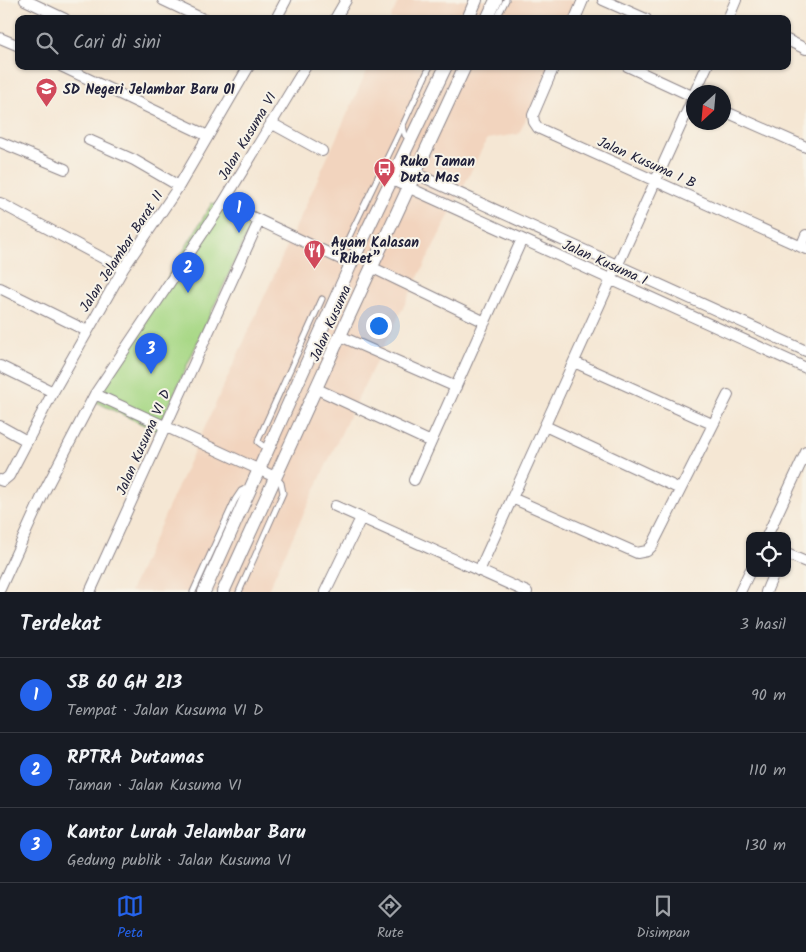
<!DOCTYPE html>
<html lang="id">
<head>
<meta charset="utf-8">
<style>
	body { margin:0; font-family:Kalam,sans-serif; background:#242831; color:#f1f3f6 }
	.controls { position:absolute; right:15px; bottom:15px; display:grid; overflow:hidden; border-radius:10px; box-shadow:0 1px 4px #0004 }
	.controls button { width:45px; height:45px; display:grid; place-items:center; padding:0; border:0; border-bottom:1px solid #363941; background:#171b24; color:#f1f3f6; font:25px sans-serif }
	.compass { position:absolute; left:686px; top:85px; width:45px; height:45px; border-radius:50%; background:#171b24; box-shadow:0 1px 4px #0004; rotate:206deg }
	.you { position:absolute; left:378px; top:325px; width:18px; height:18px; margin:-12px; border:4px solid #fff; border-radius:50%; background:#1a73e8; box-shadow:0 0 0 8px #1a73e833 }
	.badge { display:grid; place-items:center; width:32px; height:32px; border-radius:50%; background:#2563eb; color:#fff; font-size:16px; font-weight:700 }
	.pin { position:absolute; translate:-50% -41px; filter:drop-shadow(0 1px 2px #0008) }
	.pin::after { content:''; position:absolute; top:26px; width:18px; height:15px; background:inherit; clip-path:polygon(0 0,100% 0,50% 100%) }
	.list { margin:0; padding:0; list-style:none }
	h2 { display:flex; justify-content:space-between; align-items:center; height:65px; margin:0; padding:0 20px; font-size:21px }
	h2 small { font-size:16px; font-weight:400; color:#9ea1a6 }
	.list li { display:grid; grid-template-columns:32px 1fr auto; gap:15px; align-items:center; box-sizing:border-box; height:75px; padding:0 20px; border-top:1px solid #363941 }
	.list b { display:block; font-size:19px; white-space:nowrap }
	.list p { margin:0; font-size:16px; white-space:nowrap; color:#9ea1a6 }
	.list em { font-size:16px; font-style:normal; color:#9ea1a6 }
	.icon { flex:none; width:28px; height:28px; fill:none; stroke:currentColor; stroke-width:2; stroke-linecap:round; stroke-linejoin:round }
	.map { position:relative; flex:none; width:806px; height:592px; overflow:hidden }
	.search { position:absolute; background:#171b24; box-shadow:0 1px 4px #0004; left:15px; right:15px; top:15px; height:55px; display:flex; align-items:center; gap:12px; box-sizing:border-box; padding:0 18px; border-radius:10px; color:#9ea1a6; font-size:19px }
	.sheet { height:290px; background:#171b24 }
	nav { display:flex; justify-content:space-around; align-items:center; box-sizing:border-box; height:70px; border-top:1px solid #363941; background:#171b24; font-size:14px; color:#9ea1a6 }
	nav a { display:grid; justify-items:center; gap:2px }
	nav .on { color:#2563eb }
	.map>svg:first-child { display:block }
</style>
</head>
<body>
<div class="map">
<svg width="806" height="592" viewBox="0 0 806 592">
	<rect width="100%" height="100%" fill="#f7f3e8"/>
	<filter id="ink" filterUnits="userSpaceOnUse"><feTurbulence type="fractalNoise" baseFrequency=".02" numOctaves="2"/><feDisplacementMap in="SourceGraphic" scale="10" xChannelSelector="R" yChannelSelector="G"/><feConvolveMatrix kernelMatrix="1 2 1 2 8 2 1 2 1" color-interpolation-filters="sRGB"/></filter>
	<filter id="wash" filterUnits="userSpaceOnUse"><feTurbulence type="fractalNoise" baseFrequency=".0096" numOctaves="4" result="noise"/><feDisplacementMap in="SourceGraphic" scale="20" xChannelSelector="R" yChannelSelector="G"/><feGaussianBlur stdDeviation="1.12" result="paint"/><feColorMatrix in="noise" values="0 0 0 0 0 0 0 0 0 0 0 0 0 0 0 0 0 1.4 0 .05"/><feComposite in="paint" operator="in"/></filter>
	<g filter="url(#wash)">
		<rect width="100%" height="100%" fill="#f5e7d4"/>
		<path fill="#f2d4be" d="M399,0H582L573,19H390Z
			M369,66H550L519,134L487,139L353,408L267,592H130Z"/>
		<path fill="#a8d886" stroke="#657d60" d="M212,203L253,221L157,431L94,401Z"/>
	</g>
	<g filter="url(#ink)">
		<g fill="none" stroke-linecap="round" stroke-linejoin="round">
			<defs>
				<path id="service" d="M489,14L497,18L506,0
					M452,19H459
					M410,140L405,135L403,125L430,66
					M357,250L346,243L403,125
					M267,449L258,442L259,438L322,299
					M193,592L235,500L241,491L247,488
					M239,592L283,493L281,483L276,477"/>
				<path id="minor" d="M25,0L65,19
					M163,0L203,19
					M603,0L646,19
					M276,19L286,0
					M335,19L346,0
					M575,19L583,0
					M728,19L736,0
					M0,38L19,46
					M787,40L806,49
					M61,66L208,136
					M554,66L533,115L534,122L538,128L806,249
					M627,66L694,97
					M695,92L707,66
					M724,111L806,147
					M271,123L322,151
					M89,140L134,160L179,186
					M0,142L65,169
					M399,166L806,351
					M392,180L806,368
					M0,203L123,269
					M223,203L351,264
					M801,247L806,235
					M371,267L485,322
					M0,288L87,331
					M340,336L456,387
					M574,362L712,424
					M0,366L53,392
					M317,389L431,442
					M95,394L275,477
					M0,426L27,441
					M545,426L680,489
					M0,480L3,481L9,476L53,392L123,269L179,186L249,66
					M414,480L522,239
					M512,498L637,553L647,551L652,546L728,395
					M335,506L527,592
					M767,536L806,452
					M787,554L806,562
					M479,571L694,96
					M0,589L45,490L95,394L223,203L306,66
					M90,592L259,221
					M325,592L361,518
					M740,592L750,571
					M766,592L774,573"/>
				<path id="tertiary" d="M468,19L476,0
					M487,19L496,0
					M204,592L351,264L446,66
					M223,592C303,416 383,241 465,66"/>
			</defs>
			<use href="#service" stroke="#8c8488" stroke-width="7"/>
			<use href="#minor" stroke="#8c8488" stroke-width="12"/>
			<use href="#tertiary" stroke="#8c8488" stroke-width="14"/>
			<use href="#service" stroke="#fff" stroke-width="5"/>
			<use href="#minor" stroke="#fff" stroke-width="10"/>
			<use href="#tertiary" stroke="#fff" stroke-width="12"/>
		</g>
	</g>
	<defs>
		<symbol id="school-pin" viewBox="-11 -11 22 30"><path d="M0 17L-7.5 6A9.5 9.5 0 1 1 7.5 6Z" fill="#d1495b" stroke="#f7f3e8"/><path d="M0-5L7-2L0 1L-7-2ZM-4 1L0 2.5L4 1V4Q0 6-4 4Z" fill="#fff"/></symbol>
		<symbol id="bus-pin" viewBox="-11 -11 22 30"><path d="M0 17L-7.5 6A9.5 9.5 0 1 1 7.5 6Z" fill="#d1495b" stroke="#f7f3e8"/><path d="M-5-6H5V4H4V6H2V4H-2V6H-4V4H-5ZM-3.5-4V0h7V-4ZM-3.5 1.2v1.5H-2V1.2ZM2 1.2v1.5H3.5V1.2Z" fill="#fff"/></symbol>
		<symbol id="restaurant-pin" viewBox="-11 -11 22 30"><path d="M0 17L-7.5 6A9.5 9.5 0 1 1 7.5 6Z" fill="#d1495b" stroke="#f7f3e8"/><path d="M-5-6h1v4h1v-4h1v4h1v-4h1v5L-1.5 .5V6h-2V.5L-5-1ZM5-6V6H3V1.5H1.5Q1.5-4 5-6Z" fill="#fff"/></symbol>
	</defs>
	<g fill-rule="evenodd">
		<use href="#school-pin" x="34" y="76" width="25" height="34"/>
		<use href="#bus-pin" x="372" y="156" width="25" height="34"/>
		<use href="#restaurant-pin" x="302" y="238" width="25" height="34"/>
	</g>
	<g text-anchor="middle" stroke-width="4" stroke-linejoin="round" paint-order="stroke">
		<g font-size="14" font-weight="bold" fill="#22223b" stroke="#f7f3e8" text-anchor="start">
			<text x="63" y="94">SD Negeri Jelambar Baru 01</text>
			<text x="400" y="166">Ruko Taman<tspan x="400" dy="16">Duta Mas</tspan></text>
			<text x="331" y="247">Ayam Kalasan<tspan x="331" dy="16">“Ribet”</tspan></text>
		</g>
		<g font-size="14" fill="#22223b" stroke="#f7f3e8">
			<text transform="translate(247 136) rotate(-59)" y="5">Jalan Kusuma VI</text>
			<text transform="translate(647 162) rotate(24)" y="5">Jalan Kusuma I B</text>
			<text transform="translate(121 251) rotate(-57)" y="5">Jalan Jelambar Barat II</text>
			<text transform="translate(605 262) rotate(24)" y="5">Jalan Kusuma I</text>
			<text transform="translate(330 323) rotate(-66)" y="5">Jalan Kusuma</text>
			<text transform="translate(143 442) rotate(-66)" y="5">Jalan Kusuma VI D</text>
		</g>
	</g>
</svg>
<div class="controls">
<button><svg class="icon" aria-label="locate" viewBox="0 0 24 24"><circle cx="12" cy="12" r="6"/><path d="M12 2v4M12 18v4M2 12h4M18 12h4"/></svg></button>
</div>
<svg class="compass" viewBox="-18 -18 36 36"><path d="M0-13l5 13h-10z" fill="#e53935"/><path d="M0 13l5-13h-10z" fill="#9ea1a6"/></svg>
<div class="you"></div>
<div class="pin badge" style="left:239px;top:233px">1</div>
<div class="pin badge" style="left:188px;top:293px">2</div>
<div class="pin badge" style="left:151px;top:374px">3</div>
<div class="search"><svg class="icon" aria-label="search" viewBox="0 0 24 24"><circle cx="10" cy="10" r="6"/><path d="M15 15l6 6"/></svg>Cari di sini</div>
</div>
<section class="sheet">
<h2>Terdekat<small>3 hasil</small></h2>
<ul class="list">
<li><span class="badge">1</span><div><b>SB 60 GH 213</b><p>Tempat · Jalan Kusuma VI D</p></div><em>90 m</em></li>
<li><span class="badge">2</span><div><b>RPTRA Dutamas</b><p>Taman · Jalan Kusuma VI</p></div><em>110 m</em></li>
<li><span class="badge">3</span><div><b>Kantor Lurah Jelambar Baru</b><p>Gedung publik · Jalan Kusuma VI</p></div><em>130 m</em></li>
</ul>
</section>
<nav>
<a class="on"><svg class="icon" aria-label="map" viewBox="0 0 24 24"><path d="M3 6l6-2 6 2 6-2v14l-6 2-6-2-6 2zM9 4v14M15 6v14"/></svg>Peta</a>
<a><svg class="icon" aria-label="directions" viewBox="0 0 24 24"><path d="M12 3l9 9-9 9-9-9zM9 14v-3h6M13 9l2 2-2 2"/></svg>Rute</a>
<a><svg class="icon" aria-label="saved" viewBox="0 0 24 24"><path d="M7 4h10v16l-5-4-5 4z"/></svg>Disimpan</a>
</nav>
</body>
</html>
